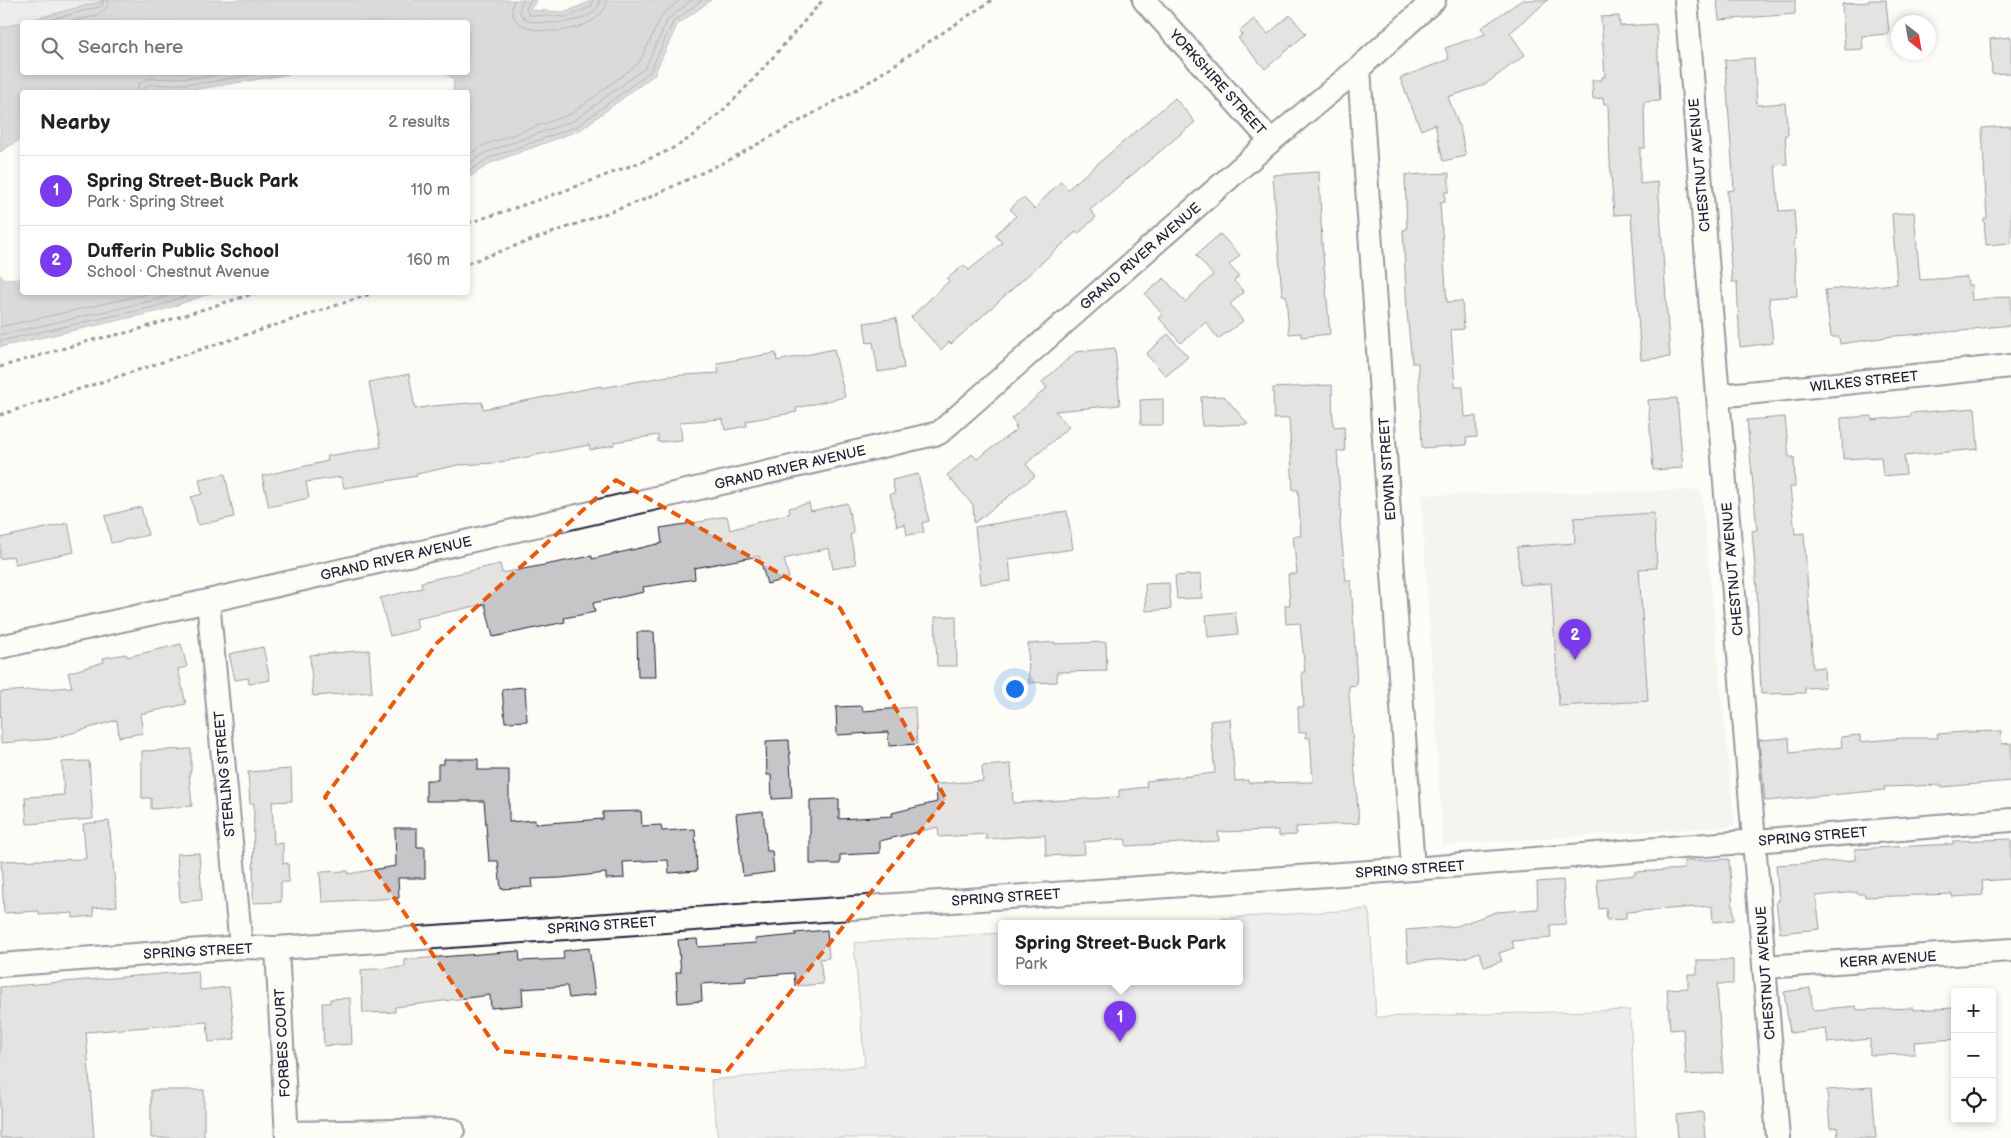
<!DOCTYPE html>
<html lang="en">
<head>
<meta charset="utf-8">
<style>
	body { margin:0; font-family:"Balsamiq Sans",sans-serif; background:#f2f2f2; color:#202124 }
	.controls { position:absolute; right:15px; bottom:15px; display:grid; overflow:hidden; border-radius:5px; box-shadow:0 2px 8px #0003 }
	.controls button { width:45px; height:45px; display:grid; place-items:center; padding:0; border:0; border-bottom:1px solid #e0e0e0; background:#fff; color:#202124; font:25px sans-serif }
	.compass { position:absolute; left:1891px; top:15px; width:45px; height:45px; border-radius:50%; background:#fff; box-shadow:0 2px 8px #0003; rotate:149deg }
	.you { position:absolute; left:1014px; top:688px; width:18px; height:18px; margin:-12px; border:4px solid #fff; border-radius:50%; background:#1a73e8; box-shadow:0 0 0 8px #1a73e833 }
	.badge { display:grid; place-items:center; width:32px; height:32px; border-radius:50%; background:#7c3aed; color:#fff; font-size:16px; font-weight:700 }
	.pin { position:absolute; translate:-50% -41px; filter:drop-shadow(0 1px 2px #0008) }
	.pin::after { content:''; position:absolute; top:26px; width:18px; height:15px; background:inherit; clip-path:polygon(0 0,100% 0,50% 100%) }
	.popup { position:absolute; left:998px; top:920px; width:245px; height:65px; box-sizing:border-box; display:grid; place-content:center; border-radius:5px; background:#fff; filter:drop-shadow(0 1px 4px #0005); font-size:16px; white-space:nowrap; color:#757577 }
	.popup b { font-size:19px; color:#202124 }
	.popup::after { content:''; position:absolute; left:50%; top:100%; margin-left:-10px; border:10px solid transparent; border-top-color:#fff }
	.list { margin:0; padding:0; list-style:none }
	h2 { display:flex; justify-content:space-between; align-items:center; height:65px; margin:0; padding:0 20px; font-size:21px }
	h2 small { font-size:16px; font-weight:400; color:#757577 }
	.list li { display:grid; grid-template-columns:32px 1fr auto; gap:15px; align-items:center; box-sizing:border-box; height:70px; padding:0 20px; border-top:1px solid #e0e0e0 }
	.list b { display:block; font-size:19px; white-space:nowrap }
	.list p { margin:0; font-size:16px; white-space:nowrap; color:#757577 }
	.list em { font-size:16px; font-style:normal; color:#757577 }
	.icon { flex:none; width:28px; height:28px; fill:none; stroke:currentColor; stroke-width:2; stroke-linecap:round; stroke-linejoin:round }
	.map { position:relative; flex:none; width:2011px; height:1138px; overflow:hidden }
	.search { position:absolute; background:#fff; box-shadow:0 2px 8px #0003; left:20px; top:20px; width:450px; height:55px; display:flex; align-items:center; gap:12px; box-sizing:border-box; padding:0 18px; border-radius:5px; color:#757577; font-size:19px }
	.panel { position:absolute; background:#fff; box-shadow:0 2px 8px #0003; left:20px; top:90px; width:450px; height:205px; border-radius:5px }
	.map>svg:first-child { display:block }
</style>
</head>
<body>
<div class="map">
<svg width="2011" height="1138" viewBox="0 0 2011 1138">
	<rect width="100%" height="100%" fill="#fdfcf7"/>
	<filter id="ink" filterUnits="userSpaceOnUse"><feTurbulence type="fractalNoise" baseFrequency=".02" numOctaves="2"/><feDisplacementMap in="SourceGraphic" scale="10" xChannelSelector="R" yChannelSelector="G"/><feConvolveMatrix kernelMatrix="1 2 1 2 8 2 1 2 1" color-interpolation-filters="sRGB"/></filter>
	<g filter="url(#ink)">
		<path fill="#ecece9" d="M1701,490L1735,826L1443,845L1421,495Z"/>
		<path fill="#dddcdb" stroke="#807f8b" d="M0,0H107L0,28Z
			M1369,909L1376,1017L1630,1010L1636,1138H718L711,1080L865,1066L854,943L1001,933V981H1239V923H1151Z"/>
		<path fill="#b2b2b7" stroke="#787885" d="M107,0H537L530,10L566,12L593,0H711L677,25L654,75L580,130L491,163L468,178V92H453L454,79L444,73L468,72V22H22V72L296,73L205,88L122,92H22V138L0,152V28Z
			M0,275L5,279L22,278V292L211,293L160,311L0,347Z"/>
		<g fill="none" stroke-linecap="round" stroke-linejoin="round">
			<path stroke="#5c5c6d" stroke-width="1" d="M514,0C496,45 606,38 607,0
				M523,0L519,11L522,16L526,20C543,26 598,25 600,0
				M531,0L526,8L529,15L567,17L591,7L593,0
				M40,22L99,7L102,5L103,0
				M65,22C79,19 108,18 109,0
				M137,92L139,84L147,79L204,77L228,72
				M143,92L144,88L148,85L205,83L266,72
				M468,155L484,145L571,114L639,63L662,15L680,0
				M468,164L487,152L575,120L645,68L668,19L692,0
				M468,172L489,158L578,126L650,72L673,22L702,0
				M0,327L156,292
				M0,335L156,300L178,292
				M0,341L158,306L196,292"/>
		</g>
		<path fill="#c6c6c8" stroke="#22223b" d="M1522,0H1548L1510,33L1525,55L1484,85L1448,97L1460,128L1466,156L1443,161L1435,124L1421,130L1400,78L1449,59L1445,48L1486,34L1481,28Z
			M1717,0H1795V14L1719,20Z
			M1869,0H1886L1889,34L1862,36L1863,49L1845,50L1842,4L1869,2Z
			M1290,15L1306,34L1265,69L1238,38L1242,35L1239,32L1254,19L1268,34Z
			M1619,16L1620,26L1656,24L1657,34L1660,101L1644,102L1645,148H1640V184L1658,182L1670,357L1641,360L1631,214L1614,215L1610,161L1608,104H1604L1603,98L1593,99L1592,80H1602V77H1605L1601,17Z
			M2011,37V73L1992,74L1990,39Z
			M1754,58L1757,105L1785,103L1788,135H1785L1787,164L1775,165L1779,211L1794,210L1796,239H1794L1797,296L1769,298L1773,343L1740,347L1737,282H1732L1730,251H1731L1727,191L1734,190L1725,60Z
			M1175,98L1195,122L1090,210L1096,217L1078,234L1076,232L951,344L949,342L941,350L911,317L949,281L947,279L964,265L969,270L1002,243L995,235L1016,216L1010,209L1023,197L1034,209L1061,181L1068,189Z
			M2011,126V243L1986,245L1984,219L1987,218L1982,128Z
			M1319,172L1322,243L1330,334L1301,337V333L1289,334L1286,295H1282L1273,175Z
			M1449,173V192H1445V202L1440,203L1447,302L1462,301L1464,329L1451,330L1455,387H1463L1465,417L1476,416L1477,437L1466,438L1467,445L1422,448L1418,363H1412L1407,312L1403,230L1407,229L1405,175Z
			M1914,212L1920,280L1967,277L1968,285H1971L1972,300L2011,296V325L1973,329V330L1894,336L1840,344L1839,337H1831L1825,290L1897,284L1892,214Z
			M1220,234L1240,255L1229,265L1239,276L1234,281L1244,292L1230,304L1243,321L1218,339L1206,322L1181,343L1159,318L1163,315L1145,294L1164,278L1185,302L1213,275L1196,255Z
			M896,318L904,368L878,372L873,342L867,343L864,323Z
			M1168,334L1188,357L1166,376L1146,354Z
			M1115,348L1120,405L1055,411L1069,427L1026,464L1035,476L974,523L973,505L947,475L972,454L977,459L1017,429L1015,427L1017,426L1011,419L1047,388L1042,382L1076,352Z
			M834,349L845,397L796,408L797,412L746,421L747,426L725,430L723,419L680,422L682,440L658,442V435L614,442V445L590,450L589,445L495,463L458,465L417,474V476L344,488L341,477L306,482L309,498L269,507L262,476L328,461L327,456L381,447L369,382L409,374L415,409L432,406L482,402L483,409L601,386V388L668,376L719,373L717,363L776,353L777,361Z
			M1332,385L1333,424L1335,427L1344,426L1345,451H1337L1341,511L1340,524L1346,581H1351L1353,615L1357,685L1349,686V695L1359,823L1296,827V835L1279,836L1278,830L1218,832L1219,841L1126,846V840L1122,839L1084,842L1085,854L1046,856L1045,835L986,839V834L939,837L938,827L880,841V853L840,855V864H810V800L839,799V819L893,816L892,813L937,802L936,784L983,781L982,766L1011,764L1013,803L1119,797V790L1147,787L1146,781L1215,773L1210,721L1230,719L1235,781L1248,780V783L1313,782L1310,737L1306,738V732L1299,733L1298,707H1304L1302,672H1305L1300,623L1286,624L1285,605H1290L1288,574H1297L1293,536H1301L1298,490H1293L1289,418L1274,419L1273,388Z
			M1224,396L1248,424L1202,426L1201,397Z
			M1677,398L1683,468L1653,470L1648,400Z
			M1163,399V425H1141L1140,400Z
			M1975,408L1978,449L1904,456L1906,474L1883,476L1881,457L1843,459L1841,418L1872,416V420L1911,416V413Z
			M1785,417L1789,457H1794L1795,487H1790L1795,534L1804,533L1813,668L1824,667L1825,687L1805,688V693L1761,694L1757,590L1752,531L1757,530L1747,420Z
			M225,474L234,517L198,525L191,497L202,494L199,479Z
			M918,474L929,521L922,523L924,532L907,535L905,524L897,526L890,494L895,493L892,480Z
			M809,503L811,511L847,503L854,533L850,535L856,564L833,569L829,548L784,559L789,578L767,584L759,556L694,568L695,579L643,587L644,592L593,603L595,612L564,618L565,622L493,637L485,604L416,619L418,629L390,636L380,598L422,588L421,582L500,564L502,573L592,556V559L662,543L660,528L705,521V520L727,516L730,530L790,513L789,508Z
			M141,507L148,535L111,543L105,516Z
			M1067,511L1073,549L1009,559L1011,581L981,584L975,527Z
			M1654,513L1657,568L1639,569L1648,701L1559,706L1551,583L1520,585L1517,547L1575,543L1574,518Z
			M68,523L74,552L15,564L13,556L0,559V538Z
			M1201,574L1202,598L1177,599L1175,576Z
			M1169,583L1171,609L1146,611L1145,584Z
			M1235,612L1238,634L1208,637L1206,615Z
			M956,616L957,666H937L935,617Z
			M637,632H654L656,677H638Z
			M1055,642V644L1106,642L1107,671L1057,672V682L1029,683L1028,644Z
			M181,644L187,667L178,669L186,704L140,714L143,733L119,737L117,720L51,739L1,743L0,692L72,687L68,673L104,662L103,658L126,654L127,657Z
			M263,647L270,680L249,684L248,678L235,680L229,654Z
			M369,650L372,692L313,696L310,655Z
			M525,687L527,721L505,722L502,689Z
			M862,706L863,711L915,707L917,744L889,746L888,732L837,735L836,707Z
			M2001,731L2002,744L2011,743V781L1942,787V785L1884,787L1885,790L1765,801L1759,740L1789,738L1790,753L1842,747L1841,737L1860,735V742L1903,738H1938L1937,734L1966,732Z
			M789,740L792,798L772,799L771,775H767L766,741Z
			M191,749V772H189L192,806L151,809V798H142V751Z
			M444,759H478V770H509V822L535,820V824L603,819V812L641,811L642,826L661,825L662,831L695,829L697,871L669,873L668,860L623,862L624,878L606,879V873L561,878L532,879L533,887L501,889L498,861H489L484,801H426V780H438V764H444Z
			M89,761L93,819L27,824L25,797L64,795L62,762Z
			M291,769L292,801L272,802L274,844L283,843V864L288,863L289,882H281V902L253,903L254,803L250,804L248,772Z
			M763,811L767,851H772L774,872L743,876L736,814Z
			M109,821L117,906L93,908L94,916L73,918V913L39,915V911L4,913L1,861L86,859L83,824Z
			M395,828H417V847H425V878H398L399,898L322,902L320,872L348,871V874L396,866Z
			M2011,839V879L1982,881L1983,895L1952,897V894L1865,897V894H1857V892L1816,896L1820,929L1780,933L1776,901H1779L1776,865L1855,860V849L1953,844V841Z
			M199,853L202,900L180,902L177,854Z
			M1729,859L1734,920L1713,922L1712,906L1626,912V919L1607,920L1606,908L1599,909L1597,879L1635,875V872L1684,869V861Z
			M1563,880L1566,924L1550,925L1551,938L1512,941L1514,948L1499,953L1502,961L1485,967L1479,952L1464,958L1408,962L1406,930L1457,926L1496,912L1538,909L1537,882Z
			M827,930L829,958L820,959L823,984L795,986L794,973L745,977L746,981L701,984L702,1001L678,1003L676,972H681L678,940L697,939L698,947L756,943L755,939L796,935L795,933Z
			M589,948L595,995L569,998L567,986L522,989L523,1005L491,1008L490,995L395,1007V1012L363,1013L361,970L402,967H405V960L427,958L519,951L520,961L564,959L563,951Z
			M1697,960H1733V984H1717L1723,1073L1686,1075L1683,1029L1670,1030L1667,989L1688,988V974H1697Z
			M198,971L200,990L229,987L235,1039L209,1042L207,1022L86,1032L94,1138H0V987Z
			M1810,988L1813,1010L1856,1006L1857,1010L1913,1008V1010L1955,1008V1039L1914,1042L1915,1054L1870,1055V1039L1828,1043L1826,1028L1790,1033L1784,992Z
			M350,998L352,1044L324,1046L322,1003H330V999Z
			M1872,1087L1876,1138H1838L1837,1127L1830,1128L1827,1090Z
			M151,1090H204V1138H151Z
			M1703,1112L1705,1138H1678L1676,1115Z"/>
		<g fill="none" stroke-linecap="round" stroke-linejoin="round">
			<defs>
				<path id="minor" d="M1144,0L1271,141
					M1686,0L1778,1138
					M1359,68L1413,869
					M1718,396L2011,366
					M208,601L241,947
					M0,647L208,601L939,433L1271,141L1359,68L1434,0
					M277,948L287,1138
					M0,965L241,947L277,948L1413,869L2011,820
					M1764,967L2011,950
					M287,1133L453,1130"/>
			</defs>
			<use href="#minor" stroke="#22223b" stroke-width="26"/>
			<path stroke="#22223b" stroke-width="3" stroke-dasharray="4 4" stroke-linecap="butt" d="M468,223C519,207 569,190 619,170C641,162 668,153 688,139C740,102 780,47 823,0
				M468,263L646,199L729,160L861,87L992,0
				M0,367L92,340L130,332L259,292
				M0,415L377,292"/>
			<use href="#minor" stroke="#fdfcf7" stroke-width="22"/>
		</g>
	</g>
	<path d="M0 0H2011V1138H0ZM616,480L840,608L946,799L726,1072L499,1051L325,797L437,643Z" fill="#fdfcf7" fill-opacity=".55" fill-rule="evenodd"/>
	<path fill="none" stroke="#e8590c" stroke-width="4" stroke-dasharray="10 6" stroke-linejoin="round" d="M616,480L840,608L946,799L726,1072L499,1051L325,797L437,643Z"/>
	<g text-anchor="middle" stroke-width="5" stroke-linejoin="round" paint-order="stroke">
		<g font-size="14" fill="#22223b" stroke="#fdfcf7">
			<text transform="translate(1218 82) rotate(48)" y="5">YORKSHIRE STREET</text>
			<text transform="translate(1699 165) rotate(-95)" y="5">CHESTNUT AVENUE</text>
			<text transform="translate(1140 256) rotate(-41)" y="5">GRAND RIVER AVENUE</text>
			<text transform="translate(1864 381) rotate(-6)" y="5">WILKES STREET</text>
			<text transform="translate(790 467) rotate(-13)" y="5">GRAND RIVER AVENUE</text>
			<text transform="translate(1387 469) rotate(-94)" y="5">EDWIN STREET</text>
			<text transform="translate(396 558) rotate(-13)" y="5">GRAND RIVER AVENUE</text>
			<text transform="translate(1732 569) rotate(-95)" y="5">CHESTNUT AVENUE</text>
			<text transform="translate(224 774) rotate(-95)" y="5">STERLING STREET</text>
			<text transform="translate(1813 836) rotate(-5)" y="5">SPRING STREET</text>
			<text transform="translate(1410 869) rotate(-4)" y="5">SPRING STREET</text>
			<text transform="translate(1006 897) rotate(-4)" y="5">SPRING STREET</text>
			<text transform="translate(602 925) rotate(-4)" y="5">SPRING STREET</text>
			<text transform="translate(198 951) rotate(-3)" y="5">SPRING STREET</text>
			<text transform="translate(1888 959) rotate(-4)" y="5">KERR AVENUE</text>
			<text transform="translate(1765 973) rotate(-94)" y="5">CHESTNUT AVENUE</text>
			<text transform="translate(282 1043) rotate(-93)" y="5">FORBES COURT</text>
		</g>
	</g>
</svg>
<div class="controls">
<button>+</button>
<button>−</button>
<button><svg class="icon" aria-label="locate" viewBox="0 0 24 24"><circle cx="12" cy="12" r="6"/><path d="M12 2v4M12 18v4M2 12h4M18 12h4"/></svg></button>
</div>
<svg class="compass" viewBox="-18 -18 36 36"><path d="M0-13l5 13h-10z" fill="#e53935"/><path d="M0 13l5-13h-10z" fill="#757577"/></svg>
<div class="you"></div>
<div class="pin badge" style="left:1120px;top:1042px">1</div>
<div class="popup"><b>Spring Street-Buck Park</b>Park</div>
<div class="pin badge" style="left:1575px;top:660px">2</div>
<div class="search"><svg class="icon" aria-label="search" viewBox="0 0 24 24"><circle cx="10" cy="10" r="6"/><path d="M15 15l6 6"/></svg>Search here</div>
<section class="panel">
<h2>Nearby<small>2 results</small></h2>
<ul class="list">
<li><span class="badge">1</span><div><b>Spring Street-Buck Park</b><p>Park · Spring Street</p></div><em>110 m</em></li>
<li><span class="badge">2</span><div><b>Dufferin Public School</b><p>School · Chestnut Avenue</p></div><em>160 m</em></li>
</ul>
</section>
</div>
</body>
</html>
